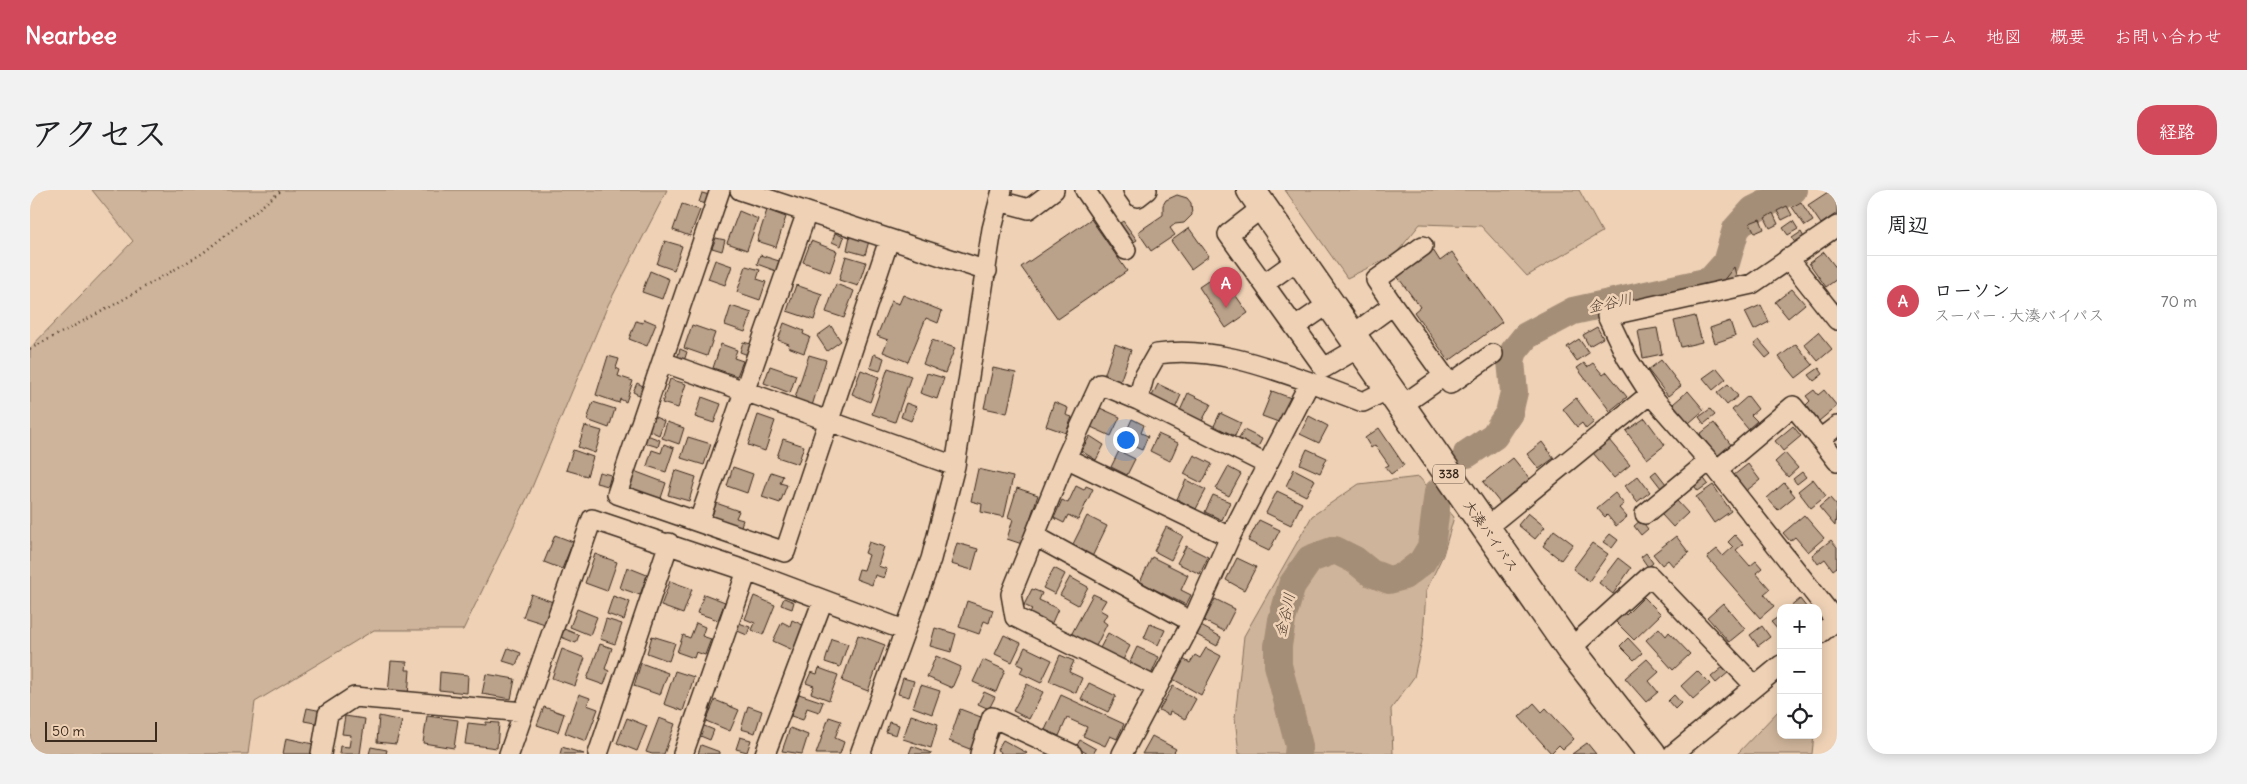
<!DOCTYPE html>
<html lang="ja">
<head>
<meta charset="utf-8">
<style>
	body { margin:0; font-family:Delius,"Klee One",sans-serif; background:#f2f2f2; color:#202124 }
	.controls { position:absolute; right:15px; bottom:15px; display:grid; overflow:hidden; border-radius:10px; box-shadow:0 2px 12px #0003 }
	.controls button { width:45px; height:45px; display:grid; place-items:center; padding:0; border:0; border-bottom:1px solid #e0e0e0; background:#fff; color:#202124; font:25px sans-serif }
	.scale { position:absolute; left:15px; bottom:12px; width:112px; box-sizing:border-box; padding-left:5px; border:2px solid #3b2a1e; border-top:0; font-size:14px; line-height:18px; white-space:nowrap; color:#3b2a1e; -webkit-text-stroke:4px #efd2b6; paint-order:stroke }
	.you { position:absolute; left:1095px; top:249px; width:18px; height:18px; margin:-12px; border:4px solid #fff; border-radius:50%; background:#1a73e8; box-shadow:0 0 0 8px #1a73e833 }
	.badge { display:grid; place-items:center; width:32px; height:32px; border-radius:50%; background:#d1495b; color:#fff; font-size:16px; font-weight:700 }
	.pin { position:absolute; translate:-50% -41px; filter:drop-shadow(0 1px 2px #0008) }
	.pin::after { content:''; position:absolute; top:26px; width:18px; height:15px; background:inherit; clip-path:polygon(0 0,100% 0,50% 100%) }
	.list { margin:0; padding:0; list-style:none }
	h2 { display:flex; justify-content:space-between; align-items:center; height:65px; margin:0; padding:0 20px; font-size:21px }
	h2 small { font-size:16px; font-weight:400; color:#757577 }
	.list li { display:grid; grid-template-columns:32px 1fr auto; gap:15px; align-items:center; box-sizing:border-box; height:90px; padding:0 20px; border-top:1px solid #e0e0e0 }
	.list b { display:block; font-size:19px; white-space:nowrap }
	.list p { margin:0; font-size:16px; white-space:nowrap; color:#757577 }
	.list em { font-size:16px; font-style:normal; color:#757577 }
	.icon { flex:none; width:28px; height:28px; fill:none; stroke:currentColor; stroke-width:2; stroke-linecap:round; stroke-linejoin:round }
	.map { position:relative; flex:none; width:1807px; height:564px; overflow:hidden; border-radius:20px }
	header { display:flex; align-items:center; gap:30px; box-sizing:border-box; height:70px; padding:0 25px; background:#d1495b; color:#fff }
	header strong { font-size:24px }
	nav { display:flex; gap:28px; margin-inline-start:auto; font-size:18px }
	.intro { display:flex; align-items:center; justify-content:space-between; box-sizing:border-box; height:120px; padding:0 30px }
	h1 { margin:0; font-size:35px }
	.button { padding:12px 22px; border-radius:20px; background:#d1495b; color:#fff; font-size:18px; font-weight:700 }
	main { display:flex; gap:30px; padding:0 30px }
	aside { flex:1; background:#fff; border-radius:20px; box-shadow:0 2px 12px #0003 }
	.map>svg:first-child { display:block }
</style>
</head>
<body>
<header>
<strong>Nearbee</strong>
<nav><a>ホーム</a><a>地図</a><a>概要</a><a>お問い合わせ</a></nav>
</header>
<div class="intro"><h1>アクセス</h1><a class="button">経路</a></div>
<main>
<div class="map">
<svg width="1807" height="564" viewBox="0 0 1807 564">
	<rect width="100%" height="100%" fill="#efd2b6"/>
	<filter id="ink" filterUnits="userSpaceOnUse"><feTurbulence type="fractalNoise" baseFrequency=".02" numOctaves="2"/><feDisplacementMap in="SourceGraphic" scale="10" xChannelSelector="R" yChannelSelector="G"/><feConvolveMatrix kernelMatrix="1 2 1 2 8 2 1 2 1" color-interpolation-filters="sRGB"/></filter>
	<g filter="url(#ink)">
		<path fill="#ceb49a" stroke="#846f5c" d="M62,0H637L578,115L500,302L433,440H344L225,512L218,564H0V158L103,51Z
			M1255,0H1549L1572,42L1497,86L1451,36L1390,34L1365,65L1317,88Z
			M1389,287L1424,327L1413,365L1396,401L1393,447L1384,487L1361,519L1363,564H1209L1205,528L1214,446L1282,326L1329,294Z
			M1751,518V545H1784L1782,564H1707Z"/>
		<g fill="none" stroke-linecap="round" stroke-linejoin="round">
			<path stroke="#a58e77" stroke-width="28" d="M1437,264L1464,246L1479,223L1484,202L1481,171L1484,161L1496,146L1543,121L1680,91L1696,73L1706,39L1723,20L1763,0
				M1268,564L1269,556L1248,475V456L1252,430L1262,395L1280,369L1305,360L1325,370L1341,383L1359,390L1374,386L1392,372L1401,357L1408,302"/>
		</g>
		<path fill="#baa18a" stroke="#3b2a1e" d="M1801,0H1807V23L1791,34L1778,15Z
			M672,3L683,6L680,15L669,12Z
			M1147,5L1157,8L1161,13L1162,25L1154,33L1145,34L1140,38L1145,45L1121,61L1108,42L1133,25V15L1136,10Z
			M1771,12L1783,31L1775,36L1762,17Z
			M652,14L670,20L660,46L643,40Z
			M1757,16L1762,25L1752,30L1747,21Z
			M737,20L756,27L746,57L727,51Z
			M709,21L728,29L717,60L697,53Z
			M1743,23L1748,34L1740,38L1735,28Z
			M1061,29L1097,81L1028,129L991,77Z
			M1730,29L1734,39L1725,43L1720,33Z
			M1093,31L1107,50L1102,53L1089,34Z
			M1763,31L1768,39L1758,45L1753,38Z
			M1159,38L1179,66L1161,79L1141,51Z
			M1771,42L1776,51L1767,56L1762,48Z
			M805,43L814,47L811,56L802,52Z
			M820,46L839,51L835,65L817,60Z
			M686,48L695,50L692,61L682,58Z
			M635,51L652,56L644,80L627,74Z
			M781,51L807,61L800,82L773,72Z
			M1403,60L1410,71L1422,62L1472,132L1419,171L1384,122L1390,117L1367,86Z
			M1794,62L1807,79V89L1796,97L1779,73Z
			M730,65L749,71L746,81L727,74Z
			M816,66L836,72L828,96L809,90Z
			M685,70L702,76L695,95L678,89Z
			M716,76L730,80L727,89L736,92L730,110L707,102Z
			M1704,77L1707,89L1689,96Z
			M620,81L639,89L632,109L612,102Z
			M1190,83L1218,123L1196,138L1169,97Z
			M806,94L824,101L814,128L796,122Z
			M766,95L792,104L784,130L757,121Z
			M1762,99L1775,114L1758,128L1745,112Z
			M873,105L912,121L908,133L896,128L878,172L853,162L858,150L847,146L861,111L869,114Z
			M1731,115L1739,132L1724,140L1715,122Z
			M701,116L722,123L715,142L695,135Z
			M1665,126L1672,152L1651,157L1644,131Z
			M614,129L626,134L617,156L599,149L606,131L613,133Z
			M1700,131L1705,146L1685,153L1680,138Z
			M754,133L774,141L773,144L780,147L774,163L758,157L759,154L748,150Z
			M662,135L685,143L677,166L654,158Z
			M801,136L811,151L797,161L787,146Z
			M1567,137L1573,148L1559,156L1553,145Z
			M1627,138L1632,164L1613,168L1608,141Z
			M1788,142L1802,159L1788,171L1774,154Z
			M1549,149L1559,163L1547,171L1537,157Z
			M902,150L925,158L915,183L893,174Z
			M1729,150L1741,164L1736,168L1724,154Z
			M713,152L721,154L718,165L710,162Z
			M691,154L707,160L704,168L713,171L707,186L683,178Z
			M1085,154L1101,160L1089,195L1073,189Z
			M1766,154L1783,175L1766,188L1749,167Z
			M650,159L657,162L654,171L647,169Z
			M844,164L854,168L850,181L840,178Z
			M779,165L796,170L782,216L764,211Z
			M578,166L589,169L586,178L590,180L588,186L603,191L596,212L590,209L589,213L566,205Z
			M1631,170L1651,196L1638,206L1618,180Z
			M1554,173L1557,177L1563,173L1573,185L1577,182L1597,207L1580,221L1547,178Z
			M740,176L766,185L760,203L734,193Z
			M858,178L881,186L865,232L842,224Z
			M963,178L986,183L977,223L954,218Z
			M1687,178L1696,189L1683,200L1673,188Z
			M1789,178L1793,184L1784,191L1779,185Z
			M831,180L849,187L840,212L822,204Z
			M897,183L914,188L907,209L890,203Z
			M640,189L656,194L648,218L632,213Z
			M607,193L615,197L611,206L603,202Z
			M1128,194L1151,205L1144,221L1120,210Z
			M1698,194L1708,206L1697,215L1687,203Z
			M1784,200L1788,205L1794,200L1807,216L1789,231L1776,215L1780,211L1776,206Z
			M1242,201L1261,208L1251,233L1232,226Z
			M1658,201L1674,220L1659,233L1643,214Z
			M1158,203L1181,214L1171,233L1149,223Z
			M1718,206L1728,219L1721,225L1727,231L1718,239L1702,220Z
			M672,207L691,214L684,233L665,227Z
			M1546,208L1564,232L1556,239L1552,233L1547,237L1533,219Z
			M563,212L585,219L579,238L557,230Z
			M1024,212L1038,218L1036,225L1042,227L1036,243L1016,236Z
			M876,213L887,217L881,231L871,227Z
			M1070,218L1090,227L1081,246L1061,237Z
			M1680,219L1685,225L1674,234L1669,227Z
			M1190,223L1211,233L1205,246L1184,236Z
			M728,225L745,231L735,261L718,255Z
			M623,226L634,231L629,245L618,240Z
			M1279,226L1298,236L1289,253L1270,244Z
			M1615,228L1635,255L1617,269L1596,241Z
			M1102,229L1114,235L1111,243L1118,246L1112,260L1092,251Z
			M637,232L654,238L649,254L632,248Z
			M1684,233L1702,256L1688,267L1670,244Z
			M555,236L572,241L565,263L548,257Z
			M1763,236L1771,246L1753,261L1745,251Z
			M1349,238L1374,275L1361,284L1355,277L1359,275L1345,255L1341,258L1335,248Z
			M1214,240L1232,249L1225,263L1206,254Z
			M1128,244L1148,253L1140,271L1120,261Z
			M617,245L630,250L628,257L615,253Z
			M1060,246L1074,255L1066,270L1051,261Z
			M658,247L681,254L674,275L651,268Z
			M753,249L774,256L768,274L747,267Z
			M1579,250L1600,275L1584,288L1563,263Z
			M1512,252L1524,268L1509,279L1497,264Z
			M634,254L644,258L636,282L617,276L622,260L631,263Z
			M1277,259L1297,268L1290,283L1270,274Z
			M543,260L563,267L557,286L536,280Z
			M1089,261L1105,269L1097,285L1081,277Z
			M1755,263L1768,278L1758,287L1745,272Z
			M1164,265L1182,274L1172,293L1154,284Z
			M1483,268L1500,289L1470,313L1453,292Z
			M1718,274L1730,290L1716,301L1704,285Z
			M703,277L723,284L717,303L697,296Z
			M1198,277L1211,284L1199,306L1186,299Z
			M948,279L983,287L974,327L951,322L952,314L941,311Z
			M1264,279L1285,290L1276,306L1256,296Z
			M645,280L666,287L659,311L638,305Z
			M604,281L636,293L630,311L598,299Z
			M1626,281L1636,294L1631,298L1621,285Z
			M569,282L581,285L578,296L566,293Z
			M741,282L753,286L750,293L757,295L750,313L732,307Z
			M1772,282L1776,287L1767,294L1763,289Z
			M1608,286L1620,302L1607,312L1595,296Z
			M1672,286L1678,294L1668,301L1662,293Z
			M1783,289L1796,306L1781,318L1768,301Z
			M1156,290L1176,300L1166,319L1147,309Z
			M1754,293L1765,306L1748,320L1737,308Z
			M1683,295L1701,321L1684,333L1666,307Z
			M1046,296L1054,300L1056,296L1063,299L1048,330L1038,325L1034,333L1024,328L1032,310L1038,313Z
			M987,298L1008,305L992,354L977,349L983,329L978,327Z
			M1247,301L1272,313L1261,335L1236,323Z
			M1585,303L1594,314L1589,318L1597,327L1586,336L1577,325L1575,327L1567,318Z
			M1183,305L1200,312L1192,330L1175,322Z
			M1800,308L1807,316L1805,336L1789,317Z
			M1647,311L1658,323L1643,337L1632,325Z
			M686,313L709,321L706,328L713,330L710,339L681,329Z
			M1498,323L1515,337L1505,349L1488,335Z
			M1774,325L1794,348L1778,362L1765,347L1760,351L1753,343Z
			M1057,326L1077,336L1061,369L1041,358Z
			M1229,330L1250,340L1239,361L1218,351Z
			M1611,330L1618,339L1611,345L1604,336Z
			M1136,337L1153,346L1141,370L1124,361Z
			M1524,340L1543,354L1531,370L1513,356Z
			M1580,344L1588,350L1582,358L1573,352Z
			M525,345L543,352L532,379L514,372Z
			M1705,345L1713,354L1706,360L1720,376L1726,371L1732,378L1726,383L1740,399L1734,404L1744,416L1730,428L1677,367L1687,359L1693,366L1703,357L1698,352Z
			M1646,346L1659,363L1643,376L1638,370L1632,375L1623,364Z
			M1801,350L1807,357V377L1803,380L1795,369L1788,374L1782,365Z
			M839,352L854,357L848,376L857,379L854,388L845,385L842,395L826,389L829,379L834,380L839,365L835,363Z
			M927,353L948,359L942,380L921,374Z
			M1562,353L1578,364L1559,391L1543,379Z
			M1156,356L1178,367L1170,384L1147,373Z
			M1616,363L1623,373L1618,377L1611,367Z
			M565,364L587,372L577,401L555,393Z
			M1122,367L1158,385L1151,400L1161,405L1156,415L1110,392Z
			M1207,368L1226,377L1214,400L1196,390Z
			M1588,368L1601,378L1583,404L1569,393Z
			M597,377L617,385L610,405L590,398Z
			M1024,378L1035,384L1025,404L1013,398Z
			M1040,387L1058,397L1048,415L1030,405Z
			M640,391L662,399L653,424L631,416Z
			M1002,399L1012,403L1009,410L1028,419L1020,437L999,427L1002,419L994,415Z
			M501,404L523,412L515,434L493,427Z
			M674,404L695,412L688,430L667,423Z
			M1063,404L1076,410L1070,420L1077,424L1073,431L1077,434L1065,458L1041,445Z
			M583,406L600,412L594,430L577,424Z
			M724,406L745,415L733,445L722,440L725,433L715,429Z
			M1614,407L1631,424L1604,450L1583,429L1592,420L1596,425Z
			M754,408L764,412L762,419L751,415Z
			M1185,409L1205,419L1194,441L1174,431Z
			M1770,409L1777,418H1759Z
			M937,411L963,420L959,433L954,431L949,444L929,437Z
			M1693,413L1715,439L1699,452L1677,427Z
			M547,419L567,427L560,445L540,437Z
			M1751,425V440L1749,441L1741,432Z
			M576,429L592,434L585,454L570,449Z
			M762,430L775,436L765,461L743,451L752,432L760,436Z
			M666,433L675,437L672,446L681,449L675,465L666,462L664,468L647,462L653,445L660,448Z
			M709,433L720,437L717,445L705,440Z
			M1120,434L1135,440L1128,455L1114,448Z
			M1171,436L1191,447L1187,456L1167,445Z
			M1732,436L1740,447L1728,456L1720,445Z
			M905,438L926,444L921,462L900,456Z
			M1629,438L1636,446L1639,442L1660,464L1643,480L1616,450Z
			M534,439L549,445L546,453L531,447Z
			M1078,443L1100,456L1092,472L1069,460Z
			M828,445L855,455L838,501L812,491Z
			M974,445L991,453L982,472L965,464Z
			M622,446L645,453L639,471L617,463Z
			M1598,448L1612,463L1604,470L1590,456Z
			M802,449L818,454L810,477L795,472Z
			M570,454L582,458L575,479L579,481L574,495L557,489Z
			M995,457L1022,470L1011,493L990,483L993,477L987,474Z
			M1107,457L1129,467L1120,487L1098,476Z
			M478,458L491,463L486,475L473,471Z
			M1176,458L1191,466L1171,505L1143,489L1153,469L1160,473L1165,465L1170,468Z
			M532,459L555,468L545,496L522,488Z
			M1030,465L1044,471L1039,482L1052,488L1046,503L1019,491Z
			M906,466L931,477L922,498L897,487Z
			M1617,469L1629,482L1619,491L1628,502L1616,512L1595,488Z
			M953,470L975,480L966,502L943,492Z
			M361,471L377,472L376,480H380L378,506L358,504Z
			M611,473L638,483L630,505L604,496Z
			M1694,476L1699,482L1686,493L1681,487Z
			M789,478L808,485L799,510L781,503L784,496L776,493L781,482L787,484Z
			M645,481L664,487L653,521L634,514Z
			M1667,481L1680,494L1663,509L1651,496Z
			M410,482L438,485L437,503L409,500Z
			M456,484L485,489L481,509L452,504Z
			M873,488L884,491L879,507L868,504Z
			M1059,493L1086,506L1078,522L1051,509Z
			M997,494L1013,502L999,529L983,521Z
			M891,495L910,501L902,524L883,517Z
			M1143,496L1166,509L1155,529L1140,521L1139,525L1129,520Z
			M954,502L965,507L959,519L948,514Z
			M549,504L560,508L557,515L568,519L556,551L535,543Z
			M769,504L793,512L789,522L777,518L773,530L761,526Z
			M1031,505L1094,534L1087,549L1080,546L1075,556L1053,546L1057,537L1037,528L1029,546L1015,540Z
			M1644,505L1651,513L1645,519L1638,511Z
			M685,510L709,520L700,541L676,531Z
			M1504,513L1512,522L1516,518L1544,549L1533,559L1529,555L1521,563L1489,527Z
			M718,516L732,521L725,543L711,539Z
			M514,517L534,524L528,542L507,535Z
			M277,518L292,521L290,534L274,531Z
			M930,519L956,529L945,561L919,551Z
			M881,525L908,534L901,558L873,549Z
			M315,526L335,529L330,564H309L310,556L319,557L321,545L312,544Z
			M349,526L372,531L366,554L347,552Z
			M397,526L428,530L424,558L393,553Z
			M799,527L811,531L805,548L814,552L810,564H786Z
			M597,528L617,536L607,561L587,553Z
			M629,528L645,534L634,564H622L616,562Z
			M456,532L469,533L467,558L435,554L438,533L456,535Z
			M859,532L869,535L866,545L856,542Z
			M672,535L684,540L680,550L668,545Z
			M760,538L778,545L772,564L752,561Z
			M1122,546L1146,559L1143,564H1112Z
			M710,547L721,550L717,562L706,559Z
			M256,548L283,554L281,564H253Z
			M973,550L997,563L996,564H970L971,562L967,560Z
			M1050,550L1066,559L1063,564H1058L1046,557Z
			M1557,553L1566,564H1542Z
			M671,555L690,562V564H668Z
			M882,556L901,563V564H879Z
			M341,557L357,560L356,564H339Z
			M532,557L554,564H530Z"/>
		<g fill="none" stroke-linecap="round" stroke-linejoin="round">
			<defs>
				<path id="minor" d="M690,0L587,304L755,362L859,50
					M710,0L957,81
					M1055,0L1096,60
					M1103,0L1108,7L1117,0
					M969,11L999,19L1024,0
					M1233,17L1198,44L1294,178L1330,157
					M1758,68L1807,130
					M1234,94L1269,69
					M1363,115L1346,90L1393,56
					M1265,137L1300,113
					M1322,145L1363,115L1414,186L1371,216
					M633,172L925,276
					M1414,186L1420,194L1463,164
					M1620,204L1597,168L1577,126L1722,94L1807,36
					M1108,210L1114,187L1127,164C1178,156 1232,175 1280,192
					M1790,249L1807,271
					M1036,268L1200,347
					M1687,280L1763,216L1790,249L1807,236
					M1615,324L1679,271
					M669,331L777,22
					M1456,338L1620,204L1687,280L1806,431
					M1005,346L1162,432
					M1788,445L1807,430
					M1540,459L1620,386L1725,496
					M1126,497L985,427L981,404L1036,268L1070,194L1108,210L1236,274
					M291,564L298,524L324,507L494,522
					M479,564L562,329L717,381L874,440
					M568,564L639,353
					M653,564L717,381
					M735,564L793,410
					M830,564L901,369L925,276L962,39L972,0
					M950,564L962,527L1042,564
					M1092,564L1162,432L1200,347L1280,192L1333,212L1359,199
					M1643,564L1751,475"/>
				<path id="highway" d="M1221,0L1540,459L1622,564"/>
			</defs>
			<use href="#minor" stroke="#3b2a1e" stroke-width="22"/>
			<use href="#highway" stroke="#3b2a1e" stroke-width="31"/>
			<path stroke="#3b2a1e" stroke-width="2.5" stroke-dasharray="1 4" stroke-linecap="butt" d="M0,159L82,116L173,63L252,0"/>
			<use href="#minor" stroke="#efd2b6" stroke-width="19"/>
			<use href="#highway" stroke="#efd2b6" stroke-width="28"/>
		</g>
	</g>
	<g text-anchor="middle" stroke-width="5" stroke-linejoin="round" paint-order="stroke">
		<rect fill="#efd2b6" stroke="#715c4c" stroke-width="1" x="1403" y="274.5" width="32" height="19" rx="4"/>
		<g font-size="12" font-weight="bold" fill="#3b2a1e">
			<text x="1419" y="288">338</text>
		</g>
		<g font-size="14" fill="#3b2a1e" stroke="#efd2b6">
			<text transform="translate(1461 346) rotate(55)" y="5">大湊バイパス</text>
		</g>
		<g font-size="15" font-style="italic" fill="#503e30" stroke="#efd2b6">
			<text transform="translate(1580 113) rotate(-12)" y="5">金谷川</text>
			<text transform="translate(1255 425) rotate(-77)" y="5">金谷川</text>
		</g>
	</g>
</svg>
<div class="controls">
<button>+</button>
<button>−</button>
<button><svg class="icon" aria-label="locate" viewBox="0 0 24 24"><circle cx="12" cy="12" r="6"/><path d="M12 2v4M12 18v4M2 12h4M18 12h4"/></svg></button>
</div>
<div class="scale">50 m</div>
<div class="you"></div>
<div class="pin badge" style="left:1196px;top:118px">A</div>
</div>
<aside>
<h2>周辺<small></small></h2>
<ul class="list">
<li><span class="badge">A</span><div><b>ローソン</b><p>スーパー · 大湊バイパス</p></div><em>70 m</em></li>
</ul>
</aside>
</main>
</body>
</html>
